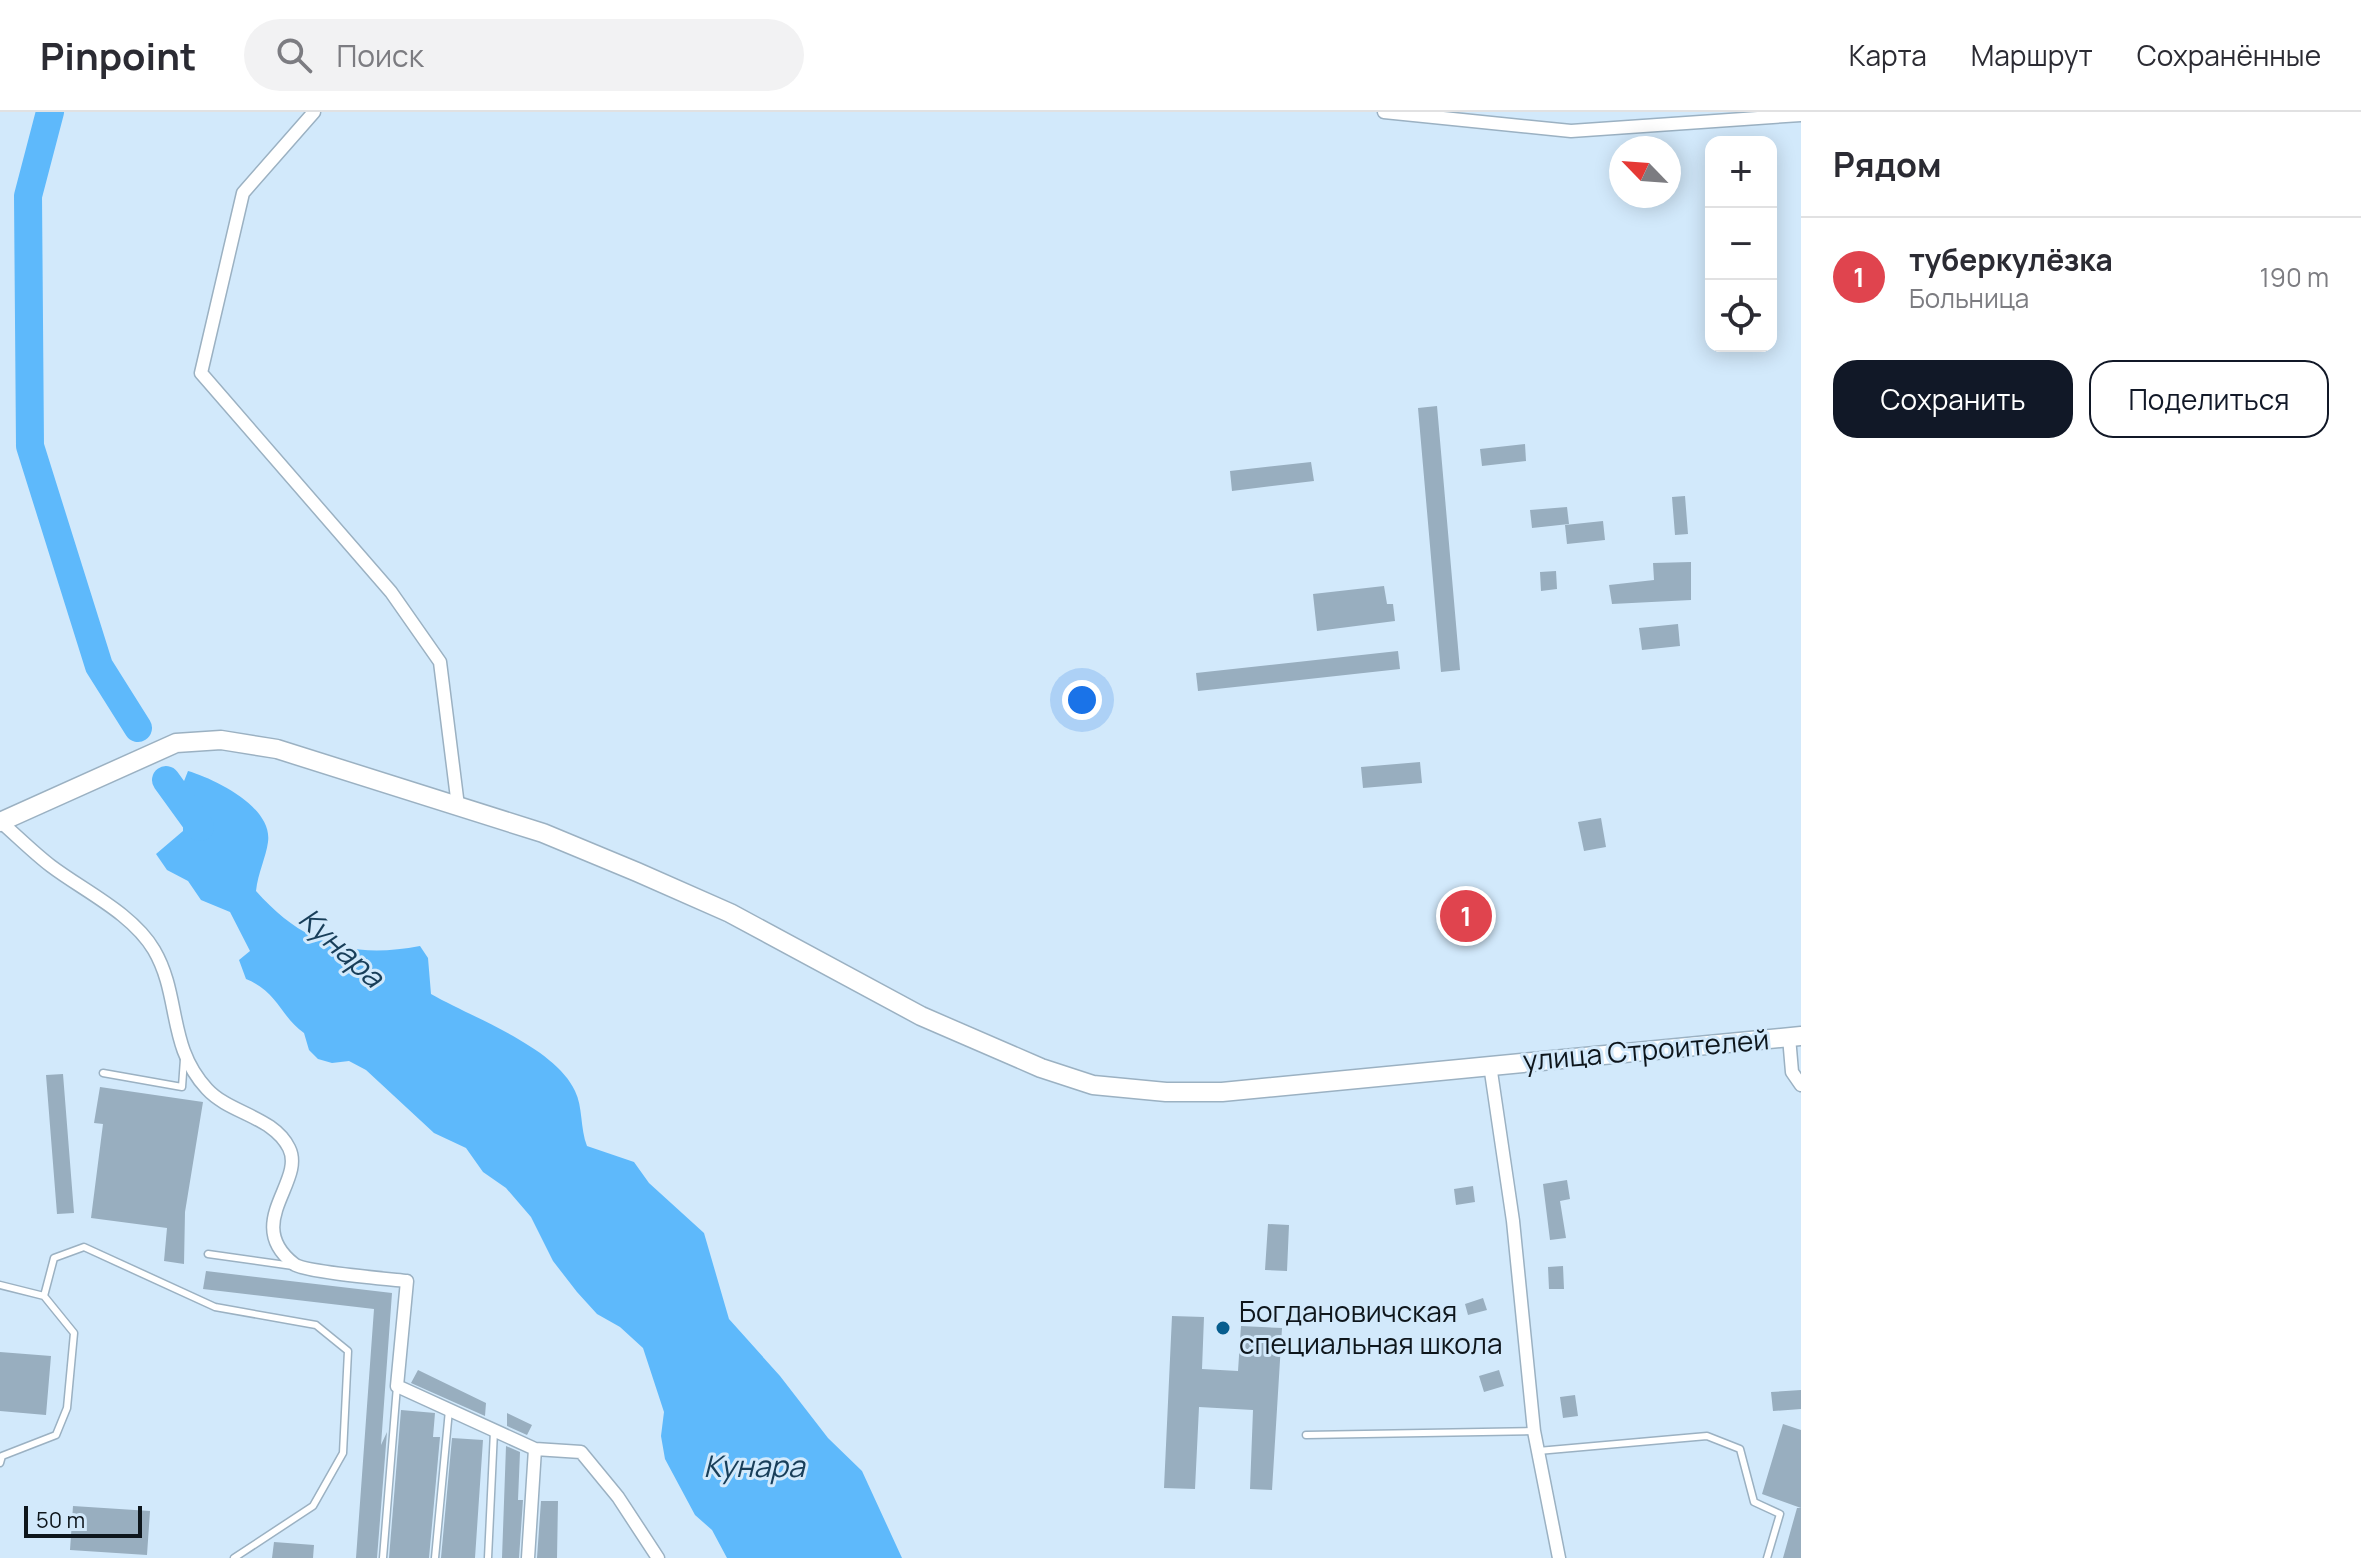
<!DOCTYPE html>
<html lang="ru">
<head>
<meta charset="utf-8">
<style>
	body { margin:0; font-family:Manrope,sans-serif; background:#f2f2f3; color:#2b2b33 }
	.controls { position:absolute; right:24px; top:24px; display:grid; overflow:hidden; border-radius:16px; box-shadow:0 4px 20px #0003 }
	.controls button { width:72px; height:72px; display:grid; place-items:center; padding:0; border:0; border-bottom:2px solid #e1e1e2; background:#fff; color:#2b2b33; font:40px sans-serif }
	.compass { position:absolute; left:1609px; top:24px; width:72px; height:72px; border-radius:50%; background:#fff; box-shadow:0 4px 20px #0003; rotate:295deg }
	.scale { position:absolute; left:24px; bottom:20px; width:118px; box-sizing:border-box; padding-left:8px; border:4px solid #0e161c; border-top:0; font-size:22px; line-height:28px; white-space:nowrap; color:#0e161c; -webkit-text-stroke:6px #d2e9fb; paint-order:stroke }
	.you { position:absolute; left:1082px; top:588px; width:28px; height:28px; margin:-20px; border:6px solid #fff; border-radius:50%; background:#1a73e8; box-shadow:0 0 0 12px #1a73e833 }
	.badge { display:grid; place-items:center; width:52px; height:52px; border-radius:50%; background:#111827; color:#fff; font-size:26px; font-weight:700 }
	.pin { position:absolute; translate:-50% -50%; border:4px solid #fff; box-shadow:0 2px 8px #0006 }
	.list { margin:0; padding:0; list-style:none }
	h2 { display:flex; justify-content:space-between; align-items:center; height:104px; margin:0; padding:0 32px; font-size:34px }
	h2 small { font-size:26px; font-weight:400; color:#7c7c81 }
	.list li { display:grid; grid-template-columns:52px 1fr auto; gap:24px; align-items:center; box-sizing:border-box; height:120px; padding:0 32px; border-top:2px solid #e1e1e2 }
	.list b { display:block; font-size:30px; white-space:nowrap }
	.list p { margin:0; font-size:26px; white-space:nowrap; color:#7c7c81 }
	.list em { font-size:26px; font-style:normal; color:#7c7c81 }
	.actions { display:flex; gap:16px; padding:24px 32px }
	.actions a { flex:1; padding:18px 0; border:2px solid #111827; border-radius:24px; text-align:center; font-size:28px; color:#111827 }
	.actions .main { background:#111827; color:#fff }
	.icon { flex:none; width:44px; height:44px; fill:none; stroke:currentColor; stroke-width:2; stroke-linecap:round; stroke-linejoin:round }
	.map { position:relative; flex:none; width:1801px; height:1446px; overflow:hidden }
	header { display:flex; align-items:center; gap:48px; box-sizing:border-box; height:112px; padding:0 40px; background:#fff; border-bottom:2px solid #e1e1e2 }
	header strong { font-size:38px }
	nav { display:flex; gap:44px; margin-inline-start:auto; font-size:28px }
	.search { width:560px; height:72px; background:#f2f2f3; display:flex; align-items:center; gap:20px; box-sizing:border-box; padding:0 28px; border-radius:44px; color:#7c7c81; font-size:30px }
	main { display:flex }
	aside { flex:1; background:#fff }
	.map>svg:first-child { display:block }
</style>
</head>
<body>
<header>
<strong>Pinpoint</strong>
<div class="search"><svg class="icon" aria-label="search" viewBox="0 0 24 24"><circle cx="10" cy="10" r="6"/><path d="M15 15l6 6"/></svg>Поиск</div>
<nav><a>Карта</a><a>Маршрут</a><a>Сохранённые</a></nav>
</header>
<main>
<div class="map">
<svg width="1801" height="1446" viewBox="0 0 1801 1446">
	<rect width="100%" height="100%" fill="#d2e9fb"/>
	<path fill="#5eb9fb" d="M188,659C215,667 273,695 268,730C266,745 258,761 256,779C303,832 351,847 420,834L428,846L431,882C473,906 555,935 575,979C583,995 580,1016 587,1034L634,1050L649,1071L704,1121L729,1207L780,1264L828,1326L862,1359L902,1446H727L712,1418L695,1403L665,1347L661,1324L664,1300L643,1236L620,1215L597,1202L577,1180L553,1149L531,1105L506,1076L483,1060L466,1036L434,1021L366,958L349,949L332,951L318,947L309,938L304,921C280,904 278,880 246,867L239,848L250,839L230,800L201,788L188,769L167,758L156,742L183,719V703L177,687Z"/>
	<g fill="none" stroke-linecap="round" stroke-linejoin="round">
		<path stroke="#5eb9fb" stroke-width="28" d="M50,0L28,84L30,334L99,554L138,616
			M166,668L200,715"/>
	</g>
	<path fill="#98aebf" d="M1437,294L1460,558L1441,560L1418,296Z
		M1525,332L1526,349L1482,354L1480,337Z
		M1311,350L1314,369L1232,379L1230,359Z
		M1685,384L1688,422L1675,423L1672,385Z
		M1567,395L1569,412L1532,416L1530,398Z
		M1603,409L1605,428L1567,432L1565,413Z
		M1691,450V488L1612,492L1609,473L1654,468L1653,451Z
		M1556,459L1557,477L1541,479L1540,460Z
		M1384,474L1387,492H1393L1395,509L1317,519L1313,482Z
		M1678,512L1680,534L1642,538L1639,516Z
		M1398,539L1400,557L1198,579L1196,561Z
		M1420,650L1422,671L1363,676L1361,655Z
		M1601,706L1606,735L1584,739L1578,710Z
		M63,962L74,1101L57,1102L46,963Z
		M100,975L203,990L185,1100L184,1152L164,1149L167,1116L91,1106L103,1012L94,1011Z
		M1567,1068L1570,1087L1560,1089L1566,1126L1550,1128L1543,1072Z
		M1473,1074L1475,1090L1456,1093L1454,1077Z
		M1268,1112L1289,1113L1287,1159L1265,1158Z
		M1563,1154L1564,1177H1549L1548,1155Z
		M206,1159L392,1181L381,1333L387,1320L377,1446H356L374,1197L203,1177Z
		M1483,1186L1487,1198L1468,1203L1465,1192Z
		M1172,1204L1204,1205L1202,1257L1238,1259L1241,1214L1282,1216L1272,1378L1250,1377L1253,1298L1199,1295L1195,1377L1164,1376Z
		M0,1240L51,1244L46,1303L0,1299Z
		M418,1258L486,1291L485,1304L411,1271Z
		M1499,1258L1504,1274L1484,1280L1479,1264Z
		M1801,1278V1297L1773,1299L1771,1280Z
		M1575,1283L1578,1304L1563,1306L1560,1285Z
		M401,1298L435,1301L433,1325H440L429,1446H389Z
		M507,1301L532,1313L527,1323L507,1314Z
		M1783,1312L1801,1318V1396L1762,1382Z
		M452,1326L483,1328L475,1446H441Z
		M506,1334L520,1340L518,1388H523L519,1446H502Z
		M541,1389H558L557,1446H537Z
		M73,1394L150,1399L147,1443L70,1438Z
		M1797,1396H1801V1446H1783Z
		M274,1430L314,1433L313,1446H272Z"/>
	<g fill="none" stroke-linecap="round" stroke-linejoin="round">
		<defs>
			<path id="lane" d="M103,961L182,975L184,947
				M208,1142L293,1154
				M0,1173L44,1184L74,1221L67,1296L56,1323L2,1344L0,1351
				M44,1184L54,1146L84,1135L215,1195L316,1213L348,1239L343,1341L313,1394L234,1446
				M1306,1323L1534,1319
				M1538,1339L1707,1324L1740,1337L1754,1390L1780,1402L1767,1446
				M383,1446L397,1274
				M435,1446L449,1298
				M488,1446L494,1319"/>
			<path id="street" d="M314,0L243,81L201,261L391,480L440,550L458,694
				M1384,0L1571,19L1801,3
				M1,710C18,725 34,741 51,754C84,779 132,801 154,838C181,884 167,934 207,977C230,1002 273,1004 289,1036C306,1070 242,1111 294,1152C304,1160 388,1167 407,1169L397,1274L535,1337L528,1446
				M1789,925L1792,960L1801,973
				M1490,953L1513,1109L1534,1319L1559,1446
				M535,1337L581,1340L618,1385L658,1446"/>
			<path id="secondary" d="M0,710L176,631L221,628L277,637L543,721L637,760L730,801L921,904L1041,956L1093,973L1166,980H1222L1801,924"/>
		</defs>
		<use href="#lane" stroke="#9bb1c2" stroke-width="9"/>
		<use href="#street" stroke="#9bb1c2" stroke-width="15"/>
		<use href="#secondary" stroke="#9bb1c2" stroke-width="21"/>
		<use href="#lane" stroke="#fff" stroke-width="6"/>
		<use href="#street" stroke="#fff" stroke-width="12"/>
		<use href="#secondary" stroke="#fff" stroke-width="18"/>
	</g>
	<circle fill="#065d8e" stroke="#d2e9fb" stroke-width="3" cx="1223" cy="1216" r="8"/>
	<g text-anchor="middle" stroke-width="6" stroke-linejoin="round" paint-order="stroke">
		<g font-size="28" fill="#0e161c" stroke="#d2e9fb">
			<text transform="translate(1646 938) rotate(-5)" y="10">улица Строителей</text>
		</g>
		<g font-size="28" fill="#0e161c" stroke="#d2e9fb" text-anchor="start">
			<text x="1239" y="1210">Богдановичская<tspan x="1239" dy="32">специальная школа</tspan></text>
		</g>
		<g font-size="30" font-style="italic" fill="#183e59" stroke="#d2e9fb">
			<text transform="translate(341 836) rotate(42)" y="10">Кунара</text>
			<text x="754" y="1365">Кунара</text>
		</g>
	</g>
</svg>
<div class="controls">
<button>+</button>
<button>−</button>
<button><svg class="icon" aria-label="locate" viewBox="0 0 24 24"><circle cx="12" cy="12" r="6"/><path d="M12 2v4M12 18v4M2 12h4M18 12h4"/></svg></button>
</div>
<svg class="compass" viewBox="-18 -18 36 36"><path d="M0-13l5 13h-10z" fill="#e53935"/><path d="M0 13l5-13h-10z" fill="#7c7c81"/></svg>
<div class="scale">50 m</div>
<div class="you"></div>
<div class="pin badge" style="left:1466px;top:804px;background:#e0444e">1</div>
</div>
<aside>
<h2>Рядом<small></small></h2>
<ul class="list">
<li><span class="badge" style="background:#e0444e">1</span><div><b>туберкулёзка</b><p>Больница</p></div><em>190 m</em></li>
</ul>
<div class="actions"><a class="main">Сохранить</a><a>Поделиться</a></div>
</aside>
</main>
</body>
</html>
